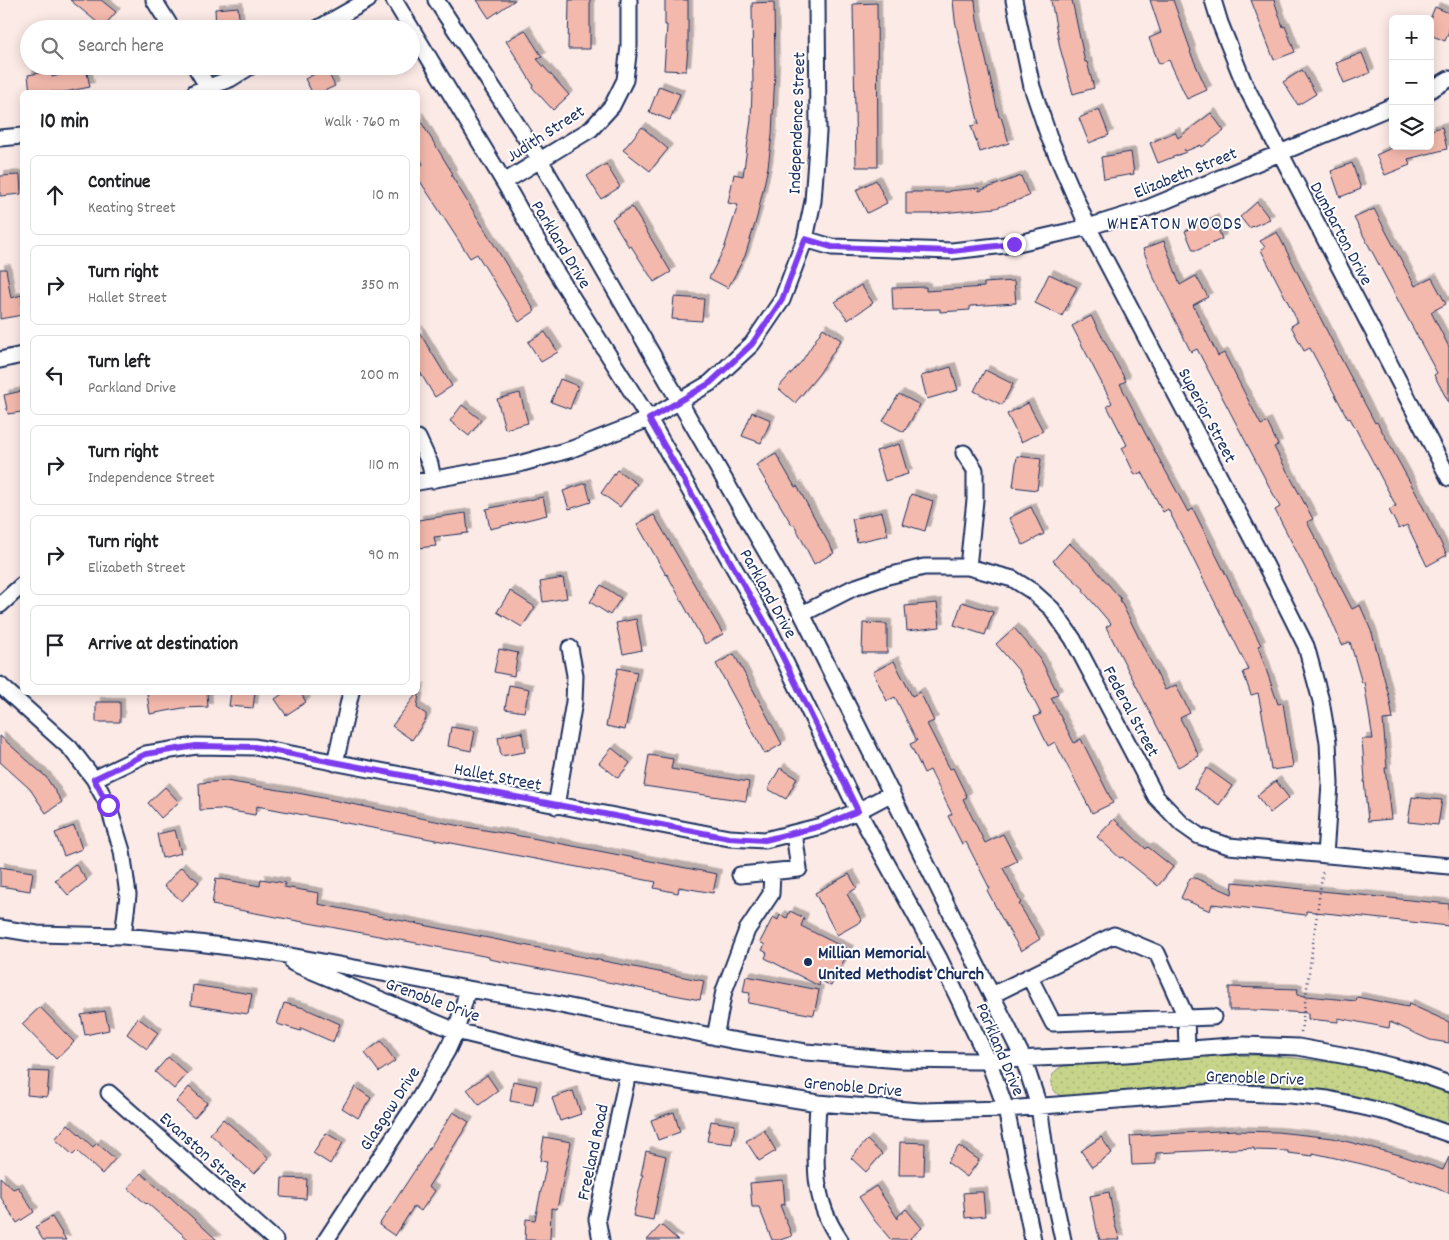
<!DOCTYPE html>
<html lang="en">
<head>
<meta charset="utf-8">
<style>
	body { margin:0; font-family:Dekko,sans-serif; background:#f2f2f2; color:#202124 }
	.controls { position:absolute; right:15px; top:15px; display:grid; overflow:hidden; border-radius:8px; box-shadow:0 2px 12px #0003 }
	.controls button { width:45px; height:45px; display:grid; place-items:center; padding:0; border:0; border-bottom:1px solid #e0e0e0; background:#fff; color:#202124; font:25px sans-serif }
	.stop { position:absolute; width:15px; height:15px; margin:-11px; border:4px solid #7c3aed; border-radius:50%; background:#fff }
	.stop.end { background:#7c3aed; border-color:#fff; box-shadow:0 1px 5px #0008 }
	.list { margin:0; padding:0; list-style:none }
	h2 { display:flex; justify-content:space-between; align-items:center; height:65px; margin:0; padding:0 20px; font-size:21px }
	h2 small { font-size:16px; font-weight:400; color:#757577 }
	.list li { display:grid; grid-template-columns:32px 1fr auto; gap:15px; align-items:center; box-sizing:border-box; height:80px; margin:0 10px 10px; padding:0 10px; border:1px solid #e0e0e0; border-radius:8px }
	.list b { display:block; font-size:19px; white-space:nowrap }
	.list p { margin:0; font-size:16px; white-space:nowrap; color:#757577 }
	.list em { font-size:16px; font-style:normal; color:#757577 }
	.icon { flex:none; width:28px; height:28px; fill:none; stroke:currentColor; stroke-width:2; stroke-linecap:round; stroke-linejoin:round }
	.map { position:relative; flex:none; width:1449px; height:1240px; overflow:hidden }
	.search { position:absolute; background:#fff; box-shadow:0 2px 12px #0003; left:20px; top:20px; width:400px; height:55px; display:flex; align-items:center; gap:12px; box-sizing:border-box; padding:0 18px; border-radius:28px; color:#757577; font-size:19px }
	.panel { position:absolute; background:#fff; box-shadow:0 2px 12px #0003; left:20px; top:90px; width:400px; height:605px; border-radius:8px }
	.map>svg:first-child { display:block }
</style>
</head>
<body>
<div class="map">
<svg width="1449" height="1240" viewBox="0 0 1449 1240">
	<defs>
		<pattern id="grass-dots" width="8" height="8" patternUnits="userSpaceOnUse" patternTransform="scale(1.25)"><rect width="8" height="8" fill="#c6d589"/><path d="M2 2h.1M6 6h.1" fill="none" stroke="#aab779" stroke-width="1.8" stroke-linecap="round"/></pattern>
		<filter id="shadow"><feDropShadow dx="4.5" dy="-4.5" stdDeviation="0" flood-color="#0004"/></filter>
	</defs>
	<rect width="100%" height="100%" fill="#fceae6"/>
	<filter id="ink" filterUnits="userSpaceOnUse"><feTurbulence type="fractalNoise" baseFrequency=".02" numOctaves="2"/><feDisplacementMap in="SourceGraphic" scale="10" xChannelSelector="R" yChannelSelector="G"/><feConvolveMatrix kernelMatrix="1 2 1 2 8 2 1 2 1" color-interpolation-filters="sRGB"/></filter>
	<g filter="url(#ink)">
		<path fill="url(#grass-dots)" stroke="#708274" d="M1264,1055C1326,1061 1391,1068 1449,1091V1124L1378,1103L1329,1095L1066,1098C1047,1092 1046,1074 1063,1066L1187,1056Z"/>
		<path fill="#f4b9ad" stroke="#1b2f5e" filter="url(#shadow)" d="M70,0H101L116,12L103,27Z
			M477,0H515L489,18Z
			M569,0H590V49H568Z
			M665,0H688V49L686,71L664,70L667,25H665Z
			M953,0H975L977,20L999,117H1001L1009,143L980,152L971,126L979,124L966,73L955,20Z
			M1051,0H1072L1085,62H1087L1094,88L1073,94L1060,48Z
			M1150,0H1173L1191,51L1190,52L1207,90L1187,99L1169,60L1159,64L1149,38L1161,33Z
			M1251,0H1274L1283,27L1285,26L1295,52L1274,60Z
			M774,2L775,72L772,135L768,167L757,217L745,256L728,288L709,278L724,249L738,205L728,203L734,174L743,176L751,120L752,89L753,90L752,3Z
			M877,3L878,167H856L853,4Z
			M238,7L240,27L216,29L215,9Z
			M1435,7L1449,13V31L1445,41L1430,35V19Z
			M525,30L542,57L537,59L569,95L553,110L532,87L533,85L506,41Z
			M1362,53L1370,73L1344,83L1336,63Z
			M86,68L90,87L65,92H30L28,75L51,71L52,77Z
			M326,68L335,86L322,92H312L305,79Z
			M1302,70L1316,94L1298,105L1283,82Z
			M659,86L680,94L670,120L649,112Z
			M1099,109L1109,135L1089,143L1079,118Z
			M1211,113L1224,131L1202,147L1201,145L1186,151L1184,149L1186,152L1158,163L1150,143L1175,132L1178,138Z
			M418,117L453,174L451,175L535,311L519,322L477,254L470,258L418,178V167L423,164L418,154Z
			M642,127L668,149L650,171L623,150Z
			M1442,127L1447,149L1408,159L1410,165L1385,175L1376,155L1396,146H1430V130Z
			M1131,152L1134,174L1104,179L1101,157Z
			M1352,163L1361,189L1340,197L1331,171Z
			M606,164L620,187L601,199L587,176Z
			M20,175L21,194L0,196V176Z
			M1021,176L1029,196L996,208L930,214H906V192H949V191L979,188V191Z
			M876,180L887,203L867,213L856,190Z
			M1257,202L1270,219L1249,228L1240,217Z
			M632,207L671,272L654,282L631,246L629,247L612,219Z
			M1374,209L1415,286L1432,278L1446,304L1431,312L1449,347V403L1434,375L1437,373L1354,218Z
			M1214,219L1222,239L1198,250H1193L1185,231Z
			M1277,232L1337,351L1375,423L1377,422L1417,495L1447,555L1427,566L1407,525L1399,529L1389,510L1396,506L1350,418L1348,419L1310,348L1304,351L1291,326L1298,322L1261,250L1265,247L1260,241Z
			M1164,241L1180,285L1196,276L1208,297L1193,305L1218,356L1224,353L1261,425L1267,422L1278,445L1274,447L1313,519L1307,522L1352,609L1360,605L1372,633L1389,696L1393,719L1383,720L1387,768H1385L1391,819L1368,821L1364,780H1365L1362,739H1373L1364,682L1362,683L1350,642L1342,645L1328,612L1275,510L1280,507L1197,349L1191,352L1152,274L1143,249Z
			M0,269H6L11,298L22,295V315L0,319Z
			M1049,274L1077,287L1062,316L1035,303Z
			M1014,281L1016,303L970,306V310L940,312V309L893,310L892,288L926,287V291L984,287V283Z
			M861,285L873,303L848,320L835,302Z
			M674,297L704,299L702,321L672,319Z
			M1091,316L1126,381L1120,384L1146,435L1188,512L1193,509L1261,645L1258,646L1278,704L1283,703L1293,767L1271,770L1266,734L1258,693L1251,695L1243,672L1249,670L1168,509L1163,512L1142,472L1135,475L1122,448L1127,445L1107,406L1112,403L1072,326Z
			M823,328L841,340L819,374L795,403L778,388L802,361Z
			M418,330L452,386L435,397L418,369Z
			M545,332L558,352L541,362L528,342Z
			M951,367L958,390L927,399L921,376Z
			M985,370L1013,384L1002,405L974,391Z
			M560,379L578,386L570,409L551,402Z
			M22,391V412L8,414L4,395Z
			M520,393L528,423L505,429L497,399Z
			M899,394L920,405L904,432L883,421Z
			M1028,403L1043,431L1021,442L1007,414Z
			M462,405L481,420L469,436L450,421Z
			M752,412L771,420L761,443L742,436Z
			M899,444L908,474L885,481L876,451Z
			M776,454L795,487L797,486L834,553L814,564L794,524L792,525L756,465Z
			M1017,456L1041,459L1037,490L1013,487Z
			M617,470L637,484L620,507L601,493Z
			M586,483L591,502L569,509L563,491Z
			M911,494L933,501L925,531L902,524Z
			M543,497L547,515L490,529L486,509Z
			M1031,507L1044,534L1023,545L1009,518Z
			M882,512L888,535L857,542L852,519Z
			M466,513L468,533L434,537L436,546L418,548V520Z
			M654,515L723,634L705,644L667,574L666,575L637,524Z
			M1069,543L1091,564L1121,599L1120,600L1165,690L1176,685L1190,713L1180,718L1199,756L1178,767L1106,627L1111,624L1083,591L1084,589L1053,561Z
			M563,578L567,598L543,602L540,582Z
			M601,585L621,598L610,615L590,602Z
			M510,591L535,607L522,627L497,612Z
			M962,602L993,612L985,635L954,625Z
			M937,603L940,627L907,631L905,606Z
			M636,619L642,650L623,654L616,623Z
			M863,623L887,624V653H862Z
			M1014,628L1040,658L1058,694L1051,698L1074,743L1081,739L1113,803L1092,813L1055,742L1048,746L1034,717L1041,714L1019,671L996,644Z
			M499,649L518,653L514,676L494,672Z
			M734,654L782,744L765,754L716,664Z
			M894,661L912,696L920,692L934,721L927,724L950,769L953,768L967,797L963,799L985,843L1003,834L1017,861L1003,868L1021,903L1019,904L1040,939L1021,951L1001,917L987,890L990,889L966,842L962,844L948,816L952,814L930,770L924,773L910,744L917,741L895,697L887,701L873,672Z
			M618,668L637,672L625,730L606,726Z
			M509,685L529,689L524,712L505,709Z
			M420,687L417,708L426,714V719L412,740L392,726L418,692Z
			M156,692H207L208,707L183,708L150,714L147,694Z
			M231,692H255L253,708L229,706Z
			M285,692H300L306,702L286,715L275,699Z
			M96,702H120V722H96Z
			M451,727L475,731L471,751L448,746Z
			M522,732L525,752L501,756L498,737Z
			M0,736L46,777L62,802L46,813L30,789L0,762Z
			M612,748L630,763L618,778L599,763Z
			M649,755L673,759L671,769L749,782L746,801L644,786Z
			M780,768L797,778L786,799L768,789Z
			M1207,768L1232,786L1219,805L1194,788Z
			M226,781L303,794L455,825L532,838L717,874L713,893L679,887L678,893L654,888L656,882L257,806L255,815L220,809L200,810L199,783Z
			M1276,781L1289,798L1270,813L1257,796Z
			M165,787L179,802L161,818L148,803Z
			M1412,797L1442,800L1438,825L1408,822Z
			M1114,819L1146,849L1148,847L1173,867L1158,886L1122,857L1120,858L1097,837Z
			M74,826L82,849L64,856L55,833Z
			M175,830L181,853L162,858L157,834Z
			M75,864L87,880L68,895L55,880Z
			M0,867L33,872L30,891L0,886Z
			M181,867L199,882L182,901L164,886Z
			M849,874L857,888L847,894L862,921L837,935L815,893Z
			M216,878L260,886L261,879L285,883L284,887L319,893L318,904L704,981L700,1000L489,959V957L411,942L212,905Z
			M1190,878H1195L1232,894L1233,882L1449,904V926L1306,911V915L1212,904L1210,911L1181,898Z
			M790,911L804,918L801,926L849,950L831,986L820,980L819,986L765,958L767,953L762,950L765,945L760,942L773,917L778,920L780,915L787,918Z
			M746,976L819,990L814,1015L748,1003L750,993L743,992Z
			M193,985L252,994L248,1014L191,1005Z
			M1229,987L1298,989L1297,995L1356,1001L1357,997L1408,1007L1409,1004L1449,1022V1043L1430,1040L1390,1022L1389,1028L1338,1018V1022L1308,1019V1013L1254,1010H1229Z
			M284,1003L304,1008L340,1024L333,1042L301,1028V1031L277,1024Z
			M40,1007L74,1042L56,1059L22,1024Z
			M105,1011L109,1030L85,1035L81,1015Z
			M138,1018L158,1033L147,1049L127,1034Z
			M381,1041L395,1061L379,1072L365,1053Z
			M168,1057L187,1074L174,1089L155,1072Z
			M29,1071L49,1072L47,1097L27,1095Z
			M487,1075L498,1091L479,1105L467,1089Z
			M513,1081L537,1086L533,1105L510,1101Z
			M189,1087L207,1103L194,1118L176,1102Z
			M355,1087L371,1098L358,1118L342,1108Z
			M573,1091L581,1114L560,1121L552,1098Z
			M453,1112L469,1122L428,1187L435,1191L421,1211L414,1206L395,1236L379,1225Z
			M674,1112L680,1132L658,1140L651,1120Z
			M223,1119L269,1158L254,1174L210,1134Z
			M711,1121L735,1125L732,1144L707,1141Z
			M68,1124L93,1147L97,1143L115,1159L102,1174L77,1151L73,1155L55,1139Z
			M764,1130L776,1151L759,1161L746,1141Z
			M1236,1130V1131L1277,1132L1333,1138L1400,1155L1443,1170L1449,1157V1193L1436,1187L1362,1164L1313,1153V1156L1288,1153V1151L1254,1150V1148L1156,1153V1164L1132,1165L1130,1136Z
			M326,1133L343,1143L330,1164L313,1153Z
			M544,1137L571,1142L567,1161L557,1209L551,1208L550,1240H525L526,1219L535,1220L547,1162L540,1161Z
			M1101,1137L1112,1153L1092,1167L1081,1151Z
			M867,1140L882,1154L866,1172L851,1158Z
			M900,1142L925,1143L924,1175H899Z
			M959,1146L979,1160L967,1177L947,1162Z
			M646,1151L666,1156L653,1220L633,1216L643,1175H641Z
			M141,1173L168,1197L169,1196L217,1240H189L147,1203L146,1204L128,1188Z
			M0,1177L13,1189L18,1187L34,1212L17,1223L0,1196Z
			M282,1178L307,1179L306,1199L281,1197Z
			M783,1180L785,1204L780,1205L792,1236L780,1240H772L759,1207H752L750,1183Z
			M876,1186L898,1219V1216L906,1209L922,1228L910,1238L912,1240H891L875,1221L859,1197Z
			M975,1192H983L985,1216L965,1218L963,1193Z
			M1109,1192L1115,1225L1120,1240H1100L1097,1230L1090,1196Z
			M52,1217L66,1240H43L35,1227Z
			M661,1225L678,1240H647Z"/>
		<g fill="none" stroke-linecap="round" stroke-linejoin="round">
			<defs>
				<path id="minor" d="M154,0L172,29
					M394,0L504,182L549,261L649,419L770,631L858,811L939,958L988,1060L1006,1109L1033,1240
					M436,0L540,160L802,614L1023,1058L1039,1106L1048,1170L1063,1240
					M1014,0L1032,87L1049,137L1088,227L1259,552L1306,646L1321,701L1328,742L1330,784L1325,855
					M1213,0L1220,23L1244,83L1449,478
					M317,29L368,0
					M195,66L211,92
					M1430,90L1449,79
					M195,92L230,79L251,66
					M0,138L22,136
					M504,182L591,129L612,106L625,80L629,46V0
					M805,239L832,247L952,251L1014,244L1088,227L1143,210L1393,106
					M0,360L22,355
					M418,438L430,464L433,480
					M964,453L975,470V500L968,567
					M418,482L519,464L572,449L649,419L710,383L752,344L782,300L805,239L813,201L818,132L817,0
					M0,605L22,585
					M802,614L853,588L888,576L924,567H968L1013,579L1032,591L1052,609L1073,639L1156,797L1182,824L1199,836L1229,846L1449,866
					M0,685L70,748L94,779L108,805L122,851L128,895L123,936
					M335,763L351,692
					M94,779L146,754L196,746L255,747L729,838L765,840L821,826L858,811L892,793
					M556,806L574,702L575,675L570,648
					M740,875L799,869L794,833
					M0,928L37,934L123,936L198,943L269,952L468,989L541,1001L731,1040L806,1052L899,1060L974,1061L1126,1054L1244,1045L1298,1047L1364,1059L1412,1071L1449,1084
					M293,963L456,1031L628,1073L818,1103L920,1111L1006,1109L1216,1092L1290,1095L1328,1099L1390,1113L1449,1134
					M1029,976L1053,1023L1213,1017
					M992,995L1114,935L1157,953L1186,1017L1187,1048
					M715,1037L724,991L747,930L771,894L772,872
					M109,1093L275,1240
					M818,1103C816,1154 809,1196 840,1240
					M326,1240L420,1097L447,1051L456,1031L468,989
					M601,1240L597,1219L628,1073"/>
			</defs>
			<use href="#minor" stroke="#1b2f5e" stroke-width="19"/>
			<path stroke="#1b2f5e" stroke-width="2.5" stroke-dasharray="1 4" stroke-linecap="butt" d="M1301,1032L1323,869"/>
			<use href="#minor" stroke="#fff" stroke-width="15"/>
		</g>
	</g>
	<g fill="none" stroke-linecap="round" stroke-linejoin="round" filter="url(#ink)">
		<path stroke="#7c3aed" stroke-width="6" d="M108,805L94,779L146,754L196,746L255,747L729,838L765,840L821,826L858,811L770,631L649,419L710,383L752,344L782,300L805,239L832,247L952,251L1014,244"/>
	</g>
	<circle fill="#1b2f5e" stroke="#fff" stroke-width="2" cx="808" cy="962" r="5"/>
	<g text-anchor="middle" stroke-width="4" stroke-linejoin="round" paint-order="stroke">
		<g font-size="18" fill="#1b2f5e" stroke="#fff">
			<text transform="translate(796 123) rotate(-88)" y="6">Independence Street</text>
			<text transform="translate(545 133) rotate(-33)" y="6">Judith Street</text>
			<text transform="translate(1185 172) rotate(-22)" y="6">Elizabeth Street</text>
			<text transform="translate(1342 233) rotate(62)" y="6">Dumbarton Drive</text>
			<text transform="translate(562 244) rotate(59)" y="6">Parkland Drive</text>
			<text transform="translate(1208 415) rotate(62)" y="6">Superior Street</text>
			<text transform="translate(769 593) rotate(61)" y="6">Parkland Drive</text>
			<text transform="translate(1132 711) rotate(62)" y="6">Federal Street</text>
			<text transform="translate(498 776) rotate(11)" y="6">Hallet Street</text>
			<text transform="translate(433 999) rotate(20)" y="6">Grenoble Drive</text>
			<text transform="translate(1001 1049) rotate(67)" y="6">Parkland Drive</text>
			<text transform="translate(1255 1077) rotate(2)" y="6">Grenoble Drive</text>
			<text transform="translate(853 1086) rotate(5)" y="6">Grenoble Drive</text>
			<text transform="translate(389 1108) rotate(-57)" y="6">Glasgow Drive</text>
			<text transform="translate(204 1152) rotate(42)" y="6">Evanston Street</text>
			<text transform="translate(592 1152) rotate(-78)" y="6">Freeland Road</text>
		</g>
		<g font-size="18" font-weight="bold" fill="#1b2f5e" stroke="#fff" text-anchor="start">
			<text x="818" y="958">Millian Memorial<tspan x="818" dy="21">United Methodist Church</tspan></text>
		</g>
		<g font-size="19" letter-spacing="1" fill="#1b2f5e" stroke="#fff">
			<text x="1175" y="229">WHEATON WOODS</text>
		</g>
	</g>
</svg>
<div class="controls">
<button>+</button>
<button>−</button>
<button><svg class="icon" aria-label="layers" viewBox="0 0 24 24"><path d="M12 4l9 5-9 5-9-5zM3 14l9 5 9-5"/></svg></button>
</div>
<div class="stop" style="left:108px;top:805px"></div>
<div class="stop end" style="left:1014px;top:244px"></div>
<div class="search"><svg class="icon" aria-label="search" viewBox="0 0 24 24"><circle cx="10" cy="10" r="6"/><path d="M15 15l6 6"/></svg>Search here</div>
<section class="panel">
<h2>10 min<small>Walk · 760 m</small></h2>
<ul class="list">
<li><svg class="icon" aria-label="ahead" viewBox="0 0 24 24"><path d="M12 20V5M6 11l6-6 6 6"/></svg><div><b>Continue</b><p>Keating Street</p></div><em>10 m</em></li>
<li><svg class="icon" aria-label="right" viewBox="0 0 24 24"><path d="M7 20v-9h11M14 6l5 5-5 5"/></svg><div><b>Turn right</b><p>Hallet Street</p></div><em>350 m</em></li>
<li><svg class="icon" aria-label="left" viewBox="0 0 24 24"><path d="M17 20v-9H6M10 6l-5 5 5 5"/></svg><div><b>Turn left</b><p>Parkland Drive</p></div><em>200 m</em></li>
<li><svg class="icon" aria-label="right" viewBox="0 0 24 24"><path d="M7 20v-9h11M14 6l5 5-5 5"/></svg><div><b>Turn right</b><p>Independence Street</p></div><em>110 m</em></li>
<li><svg class="icon" aria-label="right" viewBox="0 0 24 24"><path d="M7 20v-9h11M14 6l5 5-5 5"/></svg><div><b>Turn right</b><p>Elizabeth Street</p></div><em>90 m</em></li>
<li><svg class="icon" aria-label="arrive" viewBox="0 0 24 24"><path d="M6 21V4h12l-3 4 3 4H6"/></svg><div><b>Arrive at destination</b></div></li>
</ul>
</section>
</div>
</body>
</html>
